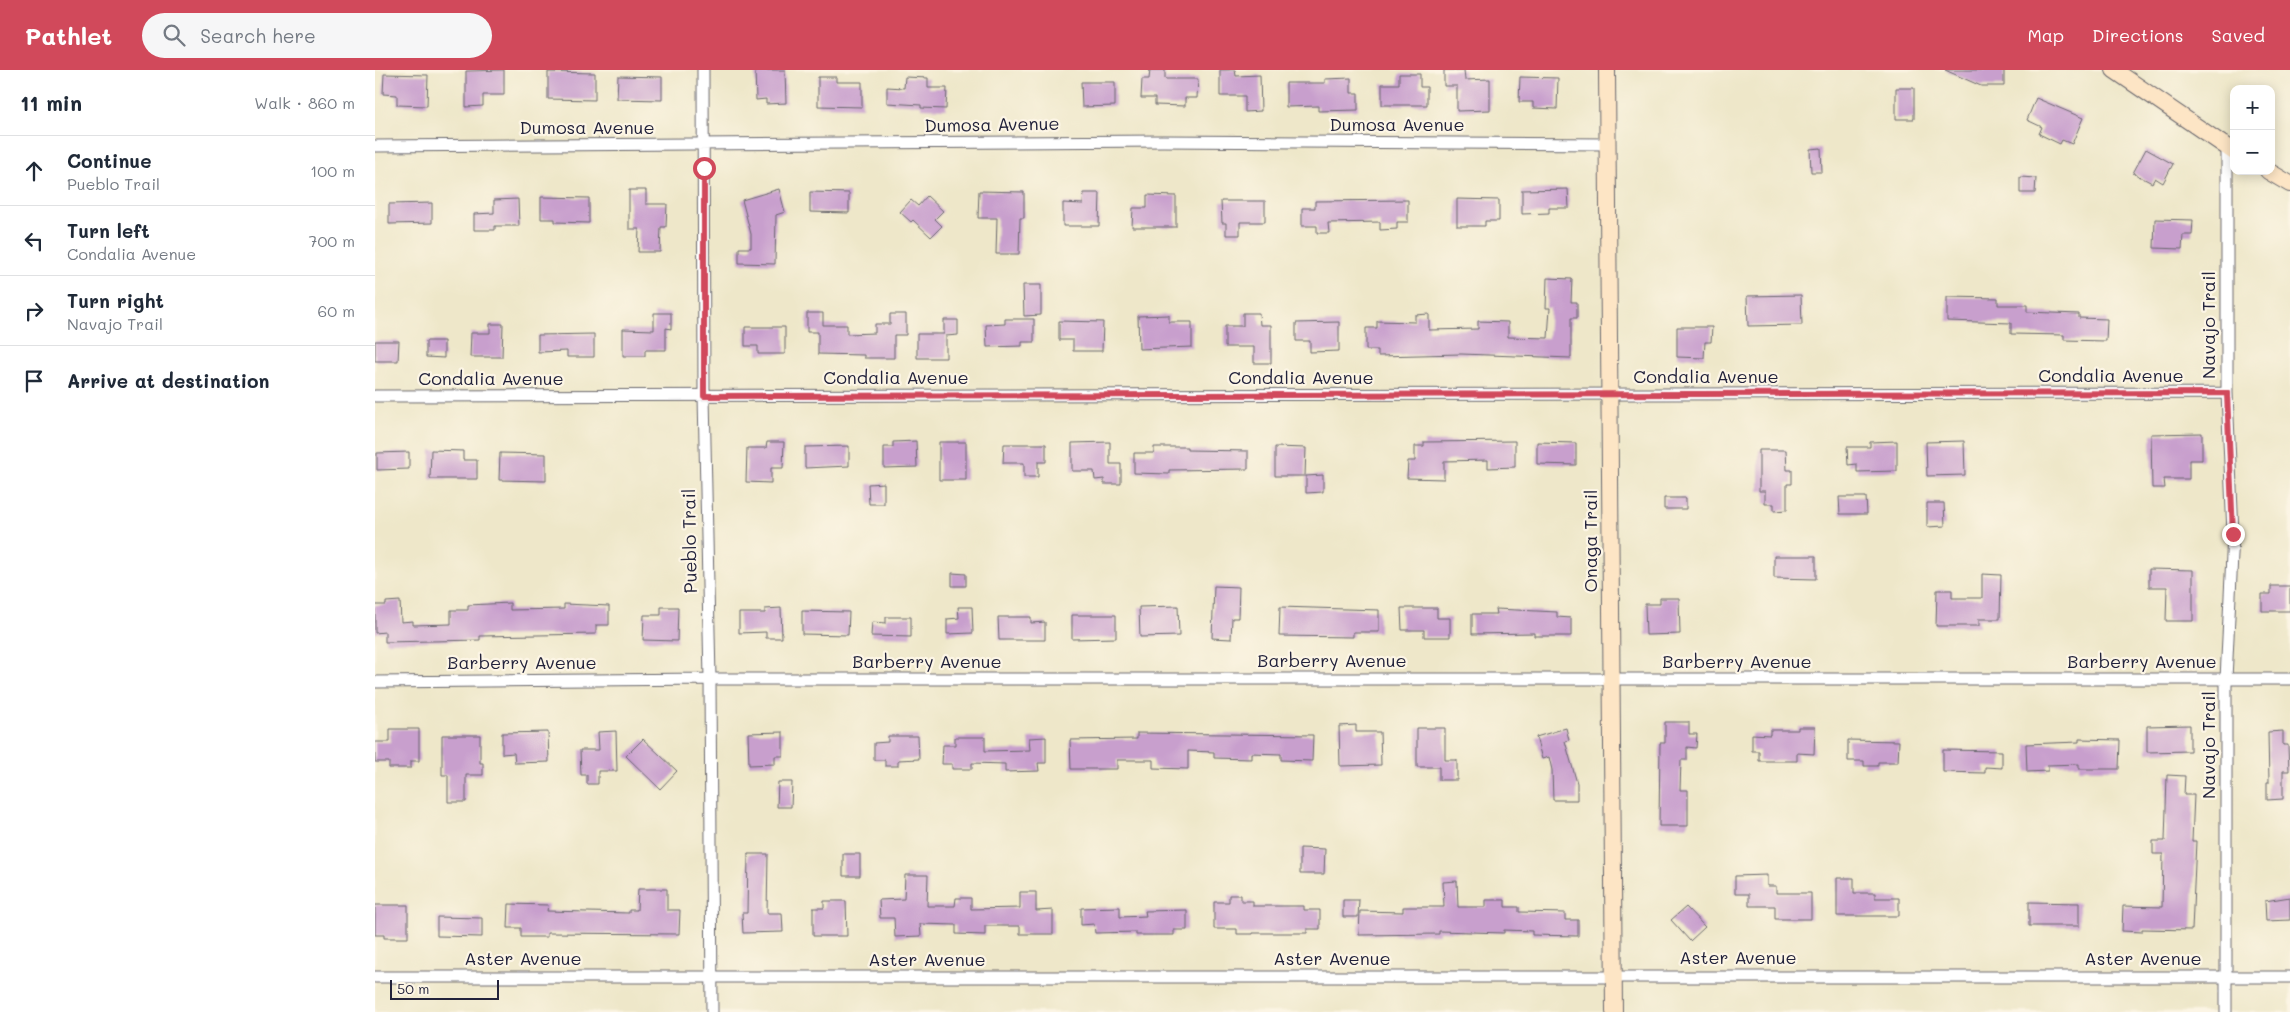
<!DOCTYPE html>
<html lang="en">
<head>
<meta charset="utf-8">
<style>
	body { margin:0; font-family:Mali,sans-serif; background:#f6f6f7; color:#1f2937 }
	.controls { position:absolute; right:15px; top:15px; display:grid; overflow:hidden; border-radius:10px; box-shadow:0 2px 12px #0003 }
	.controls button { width:45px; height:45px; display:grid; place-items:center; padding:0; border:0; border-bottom:1px solid #e0e1e3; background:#fff; color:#1f2937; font:25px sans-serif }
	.scale { position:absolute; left:15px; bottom:12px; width:109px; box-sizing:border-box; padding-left:5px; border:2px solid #22223b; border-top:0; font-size:14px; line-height:18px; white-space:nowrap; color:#22223b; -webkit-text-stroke:4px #fcf5e5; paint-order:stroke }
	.stop { position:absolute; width:15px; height:15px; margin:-11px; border:4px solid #d1495b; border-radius:50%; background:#fff }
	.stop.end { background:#d1495b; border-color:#fff; box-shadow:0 1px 5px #0008 }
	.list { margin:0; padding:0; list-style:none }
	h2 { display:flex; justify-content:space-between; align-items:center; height:65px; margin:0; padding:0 20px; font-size:21px }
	h2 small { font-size:16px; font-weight:400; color:#747a83 }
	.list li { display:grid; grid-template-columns:32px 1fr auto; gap:15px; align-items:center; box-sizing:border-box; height:70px; padding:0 20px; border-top:1px solid #e0e1e3 }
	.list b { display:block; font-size:19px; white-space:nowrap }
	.list p { margin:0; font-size:16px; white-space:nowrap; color:#747a83 }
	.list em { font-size:16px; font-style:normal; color:#747a83 }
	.icon { flex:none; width:28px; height:28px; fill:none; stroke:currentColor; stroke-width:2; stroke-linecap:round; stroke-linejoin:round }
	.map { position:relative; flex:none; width:1915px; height:942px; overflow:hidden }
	header { display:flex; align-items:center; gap:30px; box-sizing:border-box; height:70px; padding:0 25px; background:#d1495b; color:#fff }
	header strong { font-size:24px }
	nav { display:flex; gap:28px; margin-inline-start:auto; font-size:18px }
	.search { width:350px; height:45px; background:#f6f6f7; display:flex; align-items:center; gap:12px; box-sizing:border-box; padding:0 18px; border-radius:28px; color:#747a83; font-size:19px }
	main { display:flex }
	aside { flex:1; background:#fff }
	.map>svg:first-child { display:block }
</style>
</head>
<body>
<header>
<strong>Pathlet</strong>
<div class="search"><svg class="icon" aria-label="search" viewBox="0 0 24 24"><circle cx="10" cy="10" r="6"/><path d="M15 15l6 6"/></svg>Search here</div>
<nav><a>Map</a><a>Directions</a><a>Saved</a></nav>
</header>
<main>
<aside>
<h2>11 min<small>Walk · 860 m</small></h2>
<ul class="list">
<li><svg class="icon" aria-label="ahead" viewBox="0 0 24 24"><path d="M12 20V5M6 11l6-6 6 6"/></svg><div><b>Continue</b><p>Pueblo Trail</p></div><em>100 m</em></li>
<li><svg class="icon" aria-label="left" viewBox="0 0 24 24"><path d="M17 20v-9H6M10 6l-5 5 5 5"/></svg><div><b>Turn left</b><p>Condalia Avenue</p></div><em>700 m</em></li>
<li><svg class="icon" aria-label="right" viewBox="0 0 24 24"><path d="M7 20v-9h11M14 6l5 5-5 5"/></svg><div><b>Turn right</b><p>Navajo Trail</p></div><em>60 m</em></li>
<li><svg class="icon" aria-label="arrive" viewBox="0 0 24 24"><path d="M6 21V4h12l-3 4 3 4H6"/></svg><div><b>Arrive at destination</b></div></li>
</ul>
</aside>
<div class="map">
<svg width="1915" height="942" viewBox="0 0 1915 942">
	<rect width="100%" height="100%" fill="#fcf5e5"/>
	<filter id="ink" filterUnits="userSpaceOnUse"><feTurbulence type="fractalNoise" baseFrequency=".02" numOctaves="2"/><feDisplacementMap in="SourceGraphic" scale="10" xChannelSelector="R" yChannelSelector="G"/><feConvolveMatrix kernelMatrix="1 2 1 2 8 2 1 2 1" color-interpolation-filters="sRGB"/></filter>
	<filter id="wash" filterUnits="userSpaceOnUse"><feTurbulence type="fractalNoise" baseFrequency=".0096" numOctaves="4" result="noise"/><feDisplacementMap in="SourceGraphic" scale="20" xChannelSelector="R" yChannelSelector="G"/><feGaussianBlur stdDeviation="1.12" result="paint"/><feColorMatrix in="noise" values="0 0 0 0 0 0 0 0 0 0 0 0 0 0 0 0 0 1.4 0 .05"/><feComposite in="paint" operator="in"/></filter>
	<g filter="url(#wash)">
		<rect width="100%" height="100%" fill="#eee7c9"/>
		<g id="blocks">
			<path fill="#c89fcd" d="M129,0V25H108V36L91,37V1Z
				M380,0H410L411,33L391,34V29L381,30Z
				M775,0H790V9H823L822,28H810V36L780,35V28H766L767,9H774Z
				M845,0H860L861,6L885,5L886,41L870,42V26H845Z
				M1069,0H1089L1090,10L1115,9V40L1082,41V16H1069Z
				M1570,0H1629V16H1606Z
				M173,2L220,3V30L173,29Z
				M9,4L53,5L52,36L22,35V25L8,24Z
				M1024,4H1045V17H1052V35H1007V14H1024Z
				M243,6L287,7V30L242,29Z
				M443,7H461V12H487V37L443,36Z
				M530,7L553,8V18H572L571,39L546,38V35L512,33V17L529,18Z
				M1145,7L1183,8L1182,39L1158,38V32H1144Z
				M976,8V23H983V40L943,41V36L911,37V13H950V9Z
				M706,12H740V36L707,37Z
				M1521,18H1539V49H1521Z
				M1661,28L1708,48L1697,74L1687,70L1685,74L1664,64L1667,57L1652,50Z
				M1446,78L1447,102H1436L1435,79Z
				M1771,79L1798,94L1788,113L1780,108L1777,113L1758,103Z
				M1645,107L1661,108L1660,123H1645Z
				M404,119L410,142L401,145L400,194L364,193V178H376V164L367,130Z
				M1193,119L1194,138H1174V143L1147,144V120Z
				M254,120H271V134H292L291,157H286L285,182H263L264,159H254Z
				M604,121L649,122V148H645L644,184H621L622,148H603Z
				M435,122L474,123V143L435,142Z
				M709,123H725L724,156H688V133L708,134Z
				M772,125L801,126V157H757L758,138H772Z
				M552,126L568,141L560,149L567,156L556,167L538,150L536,152L525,142L536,130L543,136Z
				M166,127L214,128V153L180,152V149H166Z
				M143,129L144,156H120V160H99V144L119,143V130Z
				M1082,129L1124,130V151H1110V156H1082Z
				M1033,130V152H1022V159L1005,160V152L953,153L954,163H942V156H927V138H940V131Z
				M846,131H890V152H865V165H851V153H847Z
				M57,133V153L14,154V134Z
				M1780,149L1818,150L1817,165H1808L1807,179L1779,178Z
				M1172,208L1197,209L1196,232H1202V248H1196V288L1086,284L1003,286V280H991V258H1002V251L1040,252V245L1054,244V260L1103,259V251L1133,252V267L1173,268L1175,238H1171Z
				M648,215H666V245L649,246Z
				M1426,225L1427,255L1373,256L1372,226Z
				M1572,227L1623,228V235H1652V242L1704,244V248L1732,249L1731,271L1689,270V265L1636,264V253L1572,251Z
				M279,243H296V259L291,258V280H270V286H248V259L279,260Z
				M432,243H448V255H472V264L500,263V254H515V244H531V265H519V288H489V285L443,284V262H432Z
				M868,243H884L885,255H896V293H879V277H850V256H868Z
				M794,245V252H817V277L764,279L763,246Z
				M630,249H659V272H647V276L612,277L611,255L630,254Z
				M569,250H583V265L571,266V288H542V264H569Z
				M684,251L728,252L727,281H698V270H684Z
				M964,252V281L935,282V271H921V253Z
				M115,254H128L127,287H95L96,263H115Z
				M370,257H410V284H383V276H370Z
				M1302,257H1337L1336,272H1330L1329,288L1302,287Z
				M219,264V287H192V281L163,282V265Z
				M0,271H24L23,291H0Z
				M51,271H69V288L51,287Z
				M1827,363V390H1814V409H1789L1790,418H1777L1776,364Z
				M541,371L542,397L509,398V377H518V372Z
				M1140,371V397L1113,398V390L1069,391V409L1032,408L1033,391H1040V376H1049V372Z
				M1522,371V401L1482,402V394L1473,395L1472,377H1495V372Z
				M1589,371L1590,405L1552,406L1551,372Z
				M392,372H409L408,398H396V413L371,412L372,378H391Z
				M564,372H591V410H564Z
				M735,372V394H746V414H729V409L720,410L719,401H697V373Z
				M1162,372L1201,373V395L1162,394Z
				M629,374H671V392H663V407H649V393H628Z
				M474,376V396L430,398V377Z
				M779,377H812V380L873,381V399L794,400V404L759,403V383H779Z
				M900,377L931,378L930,406H900Z
				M56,380L88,381V390H102V409H55Z
				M1384,380H1411L1412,400H1417V414H1412V440L1399,441V434H1390V421H1384Z
				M34,382V399L2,400V383Z
				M125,383L171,384V411L124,410Z
				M948,405V422L931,423V406Z
				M509,413V434H494L493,414Z
				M1464,427H1491L1492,444H1465Z
				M1289,428H1311V439H1289Z
				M1552,433H1569L1570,456L1552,457Z
				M1399,486H1441V509L1399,508Z
				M1774,499L1818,500V551H1791L1792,517H1774Z
				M577,503L591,504V516H577Z
				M1607,504L1626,505L1625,549H1604V556H1561L1562,520H1577V528H1607Z
				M839,516L864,517L863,548H857L856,569L837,568Z
				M1896,516H1915V541H1887V524H1896Z
				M1285,528H1304L1305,564L1271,565L1270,534H1285Z
				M25,531L26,552L38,551V555L76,554V540H93V535L135,533V540L189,539V534L234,536V555H221V564L105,566V570L10,572V562L0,563V535H11V532Z
				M803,536L804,566L765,567L764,537Z
				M286,537H303L302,571L268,570L269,545H286Z
				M583,537H597L598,563L572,564V549L584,548Z
				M905,537L1004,540V562H978V567L904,566Z
				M406,538L407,568H391V562L364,563V543H390V539Z
				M1026,538H1062V548H1075V567H1049V560H1027Z
				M1121,539L1182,542V547L1196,548V566H1159V563L1097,564V544H1122Z
				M427,541L474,542L473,565L427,564Z
				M697,545H741V568L697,569Z
				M511,547H536V567L496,566L497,552L511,553Z
				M623,547H656V553L670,552V570H624Z
				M1290,652H1314V664H1322L1321,678L1312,677V690H1306L1305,720H1313V756H1284L1285,673H1290Z
				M981,655V662H1005L1006,695L965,696L964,656Z
				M1815,655V681L1772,682V656Z
				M1423,657H1440L1439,684L1422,683V691H1384V681H1377V664L1395,665V660H1423Z
				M1042,658H1070V690H1082V710H1064V697H1042Z
				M1191,658L1194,670L1190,671L1202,713V730H1178L1177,700L1174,687L1167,689L1161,667Z
				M15,659H44V691H36V698H14V692H0V672H15Z
				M241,661L242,701H223V714H212V705H206L205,680H224L223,662Z
				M1908,661V675H1913L1914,701H1908V729L1892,730V713H1894L1893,662Z
				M173,662L174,692L140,693L139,683L127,684V663Z
				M408,662V686H400V694L374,695L373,663Z
				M762,663L938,665L937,691L906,690V684L876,683V689L839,688V682L813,681V699L778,698V690H742V699H696L695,670L762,669Z
				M67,665H105V693H108V705H91V732H73V705H67Z
				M513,666H543L544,689L523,690V696H510V690H499V673L513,672Z
				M580,667H610V681L655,680L654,668L671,667V693H663L664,701L630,702V694L597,693V699H577V694H567L568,675H580Z
				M268,669L302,701L285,719L251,686Z
				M1704,669L1745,670L1744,699H1704V694L1673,695V701L1652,702L1651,674L1704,672Z
				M1473,670L1524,671L1523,692H1503V696H1489V691H1473Z
				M1568,680L1627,681V698L1610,697V703L1568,702Z
				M1792,705L1810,706L1809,725H1819L1817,771H1821L1817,860L1767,859V862L1747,861L1748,836L1787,837L1788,784H1778V771H1790Z
				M403,712H417L416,737H402Z
				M925,778L950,779L949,804H925Z
				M373,784H393L392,843H407L408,862L368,863L367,843H372Z
				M468,784H485V806H468Z
				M530,805H553L552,836H580L581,828H596V839L645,838V822H661V841L678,840V864H645V856H610V865L581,864V855L545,854L546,866L520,867L519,848H505L504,830L529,829Z
				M1392,805V816H1401V823H1436V849H1400V836H1374V824H1360V806Z
				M1462,808H1479V823H1500V828H1524V846H1462Z
				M1082,811L1083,837H1111V830H1130V837H1144V842L1190,843V850H1203V866L1157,865V861L1129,860V863L1064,861V864L984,865L985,841L1028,842V837H1069L1068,812Z
				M263,819H292V840H305L304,864L172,863V867H146V858H133L134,834L173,835L172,841L254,843V840H262Z
				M854,825H866V831H878V836H929V840H945V859H932V863H878V864H862V859H839V832H854Z
				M1915,827V850L1891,851L1890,831Z
				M968,830H984L983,847H968Z
				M449,831H471L472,866H438V838H449Z
				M1654,832L1704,833V856H1654Z
				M0,835H33V868H9V865H0Z
				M745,837V847L771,846L770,841L812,840V860H799V865H761V862L720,863L719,854L706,855V838Z
				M1311,837L1330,857L1315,871L1296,850Z
				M62,847L107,848V867L62,866Z"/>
		</g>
	</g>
	<g filter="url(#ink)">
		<use href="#blocks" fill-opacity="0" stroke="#69676d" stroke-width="1"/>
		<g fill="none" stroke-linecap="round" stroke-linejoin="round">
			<defs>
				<path id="street" d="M328,0L329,326L335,609L337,942
					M0,76L788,71L1234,74
					M0,326L1852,323
					M0,612L335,609H1915
					M0,907H1915
					M1851,942V609L1858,464L1852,323V77"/>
				<path id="secondary" d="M1232,0L1239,942
					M1739,0L1859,82
					M1893,101L1915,114"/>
			</defs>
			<use href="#street" stroke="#69676d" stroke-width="13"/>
			<use href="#secondary" stroke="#69676d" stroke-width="18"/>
			<use href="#street" stroke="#fff" stroke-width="11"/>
			<use href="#secondary" stroke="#fde5c5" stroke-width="16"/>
		</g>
	</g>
	<g fill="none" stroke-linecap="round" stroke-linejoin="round" filter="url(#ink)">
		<path stroke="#d1495b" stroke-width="6" d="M329,98V326L1852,323L1858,464"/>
	</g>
	<g text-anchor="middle" stroke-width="4.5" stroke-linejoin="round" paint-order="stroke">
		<g font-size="18" fill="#22223b" stroke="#fcf5e5">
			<text transform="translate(617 55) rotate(-1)" y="6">Dumosa Avenue</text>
			<text x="1022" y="61">Dumosa Avenue</text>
			<text x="212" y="64">Dumosa Avenue</text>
			<text transform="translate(1834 255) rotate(-90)" y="6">Navajo Trail</text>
			<text x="1736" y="312">Condalia Avenue</text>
			<text x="1331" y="313">Condalia Avenue</text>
			<text x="521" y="314">Condalia Avenue</text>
			<text x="926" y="314">Condalia Avenue</text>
			<text x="116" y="315">Condalia Avenue</text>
			<text transform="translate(315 471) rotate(-91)" y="6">Pueblo Trail</text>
			<text transform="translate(1216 471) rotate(-90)" y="6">Onaga Trail</text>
			<text x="957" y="597">Barberry Avenue</text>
			<text x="552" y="598">Barberry Avenue</text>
			<text x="1362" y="598">Barberry Avenue</text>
			<text x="1767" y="598">Barberry Avenue</text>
			<text x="147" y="599">Barberry Avenue</text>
			<text transform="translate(1834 675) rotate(-90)" y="6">Navajo Trail</text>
			<text x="1363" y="894">Aster Avenue</text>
			<text x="148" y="895">Aster Avenue</text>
			<text x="957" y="895">Aster Avenue</text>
			<text x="1768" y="895">Aster Avenue</text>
			<text x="552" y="896">Aster Avenue</text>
		</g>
	</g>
</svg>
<div class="controls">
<button>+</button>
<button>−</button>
</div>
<div class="scale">50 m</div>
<div class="stop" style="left:329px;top:98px"></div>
<div class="stop end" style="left:1858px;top:464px"></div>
</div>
</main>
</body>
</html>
